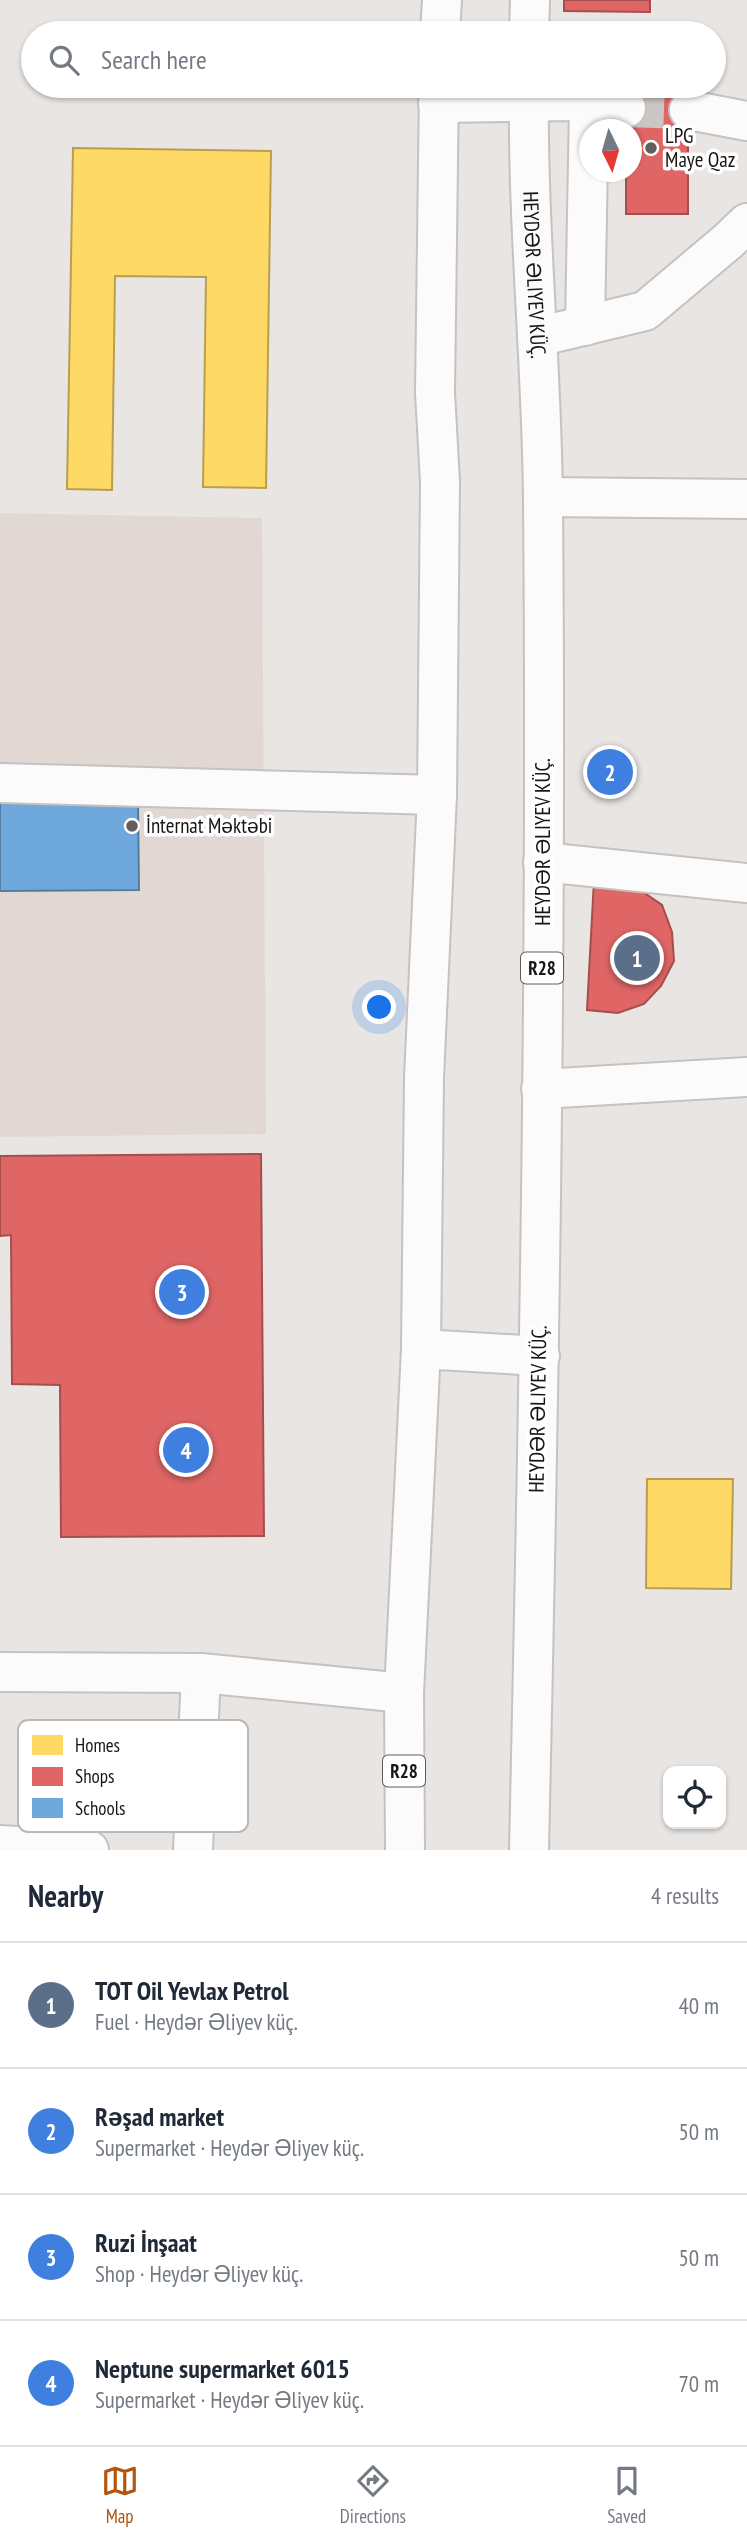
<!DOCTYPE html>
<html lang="en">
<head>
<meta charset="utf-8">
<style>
	body { margin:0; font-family:"PT Sans Narrow",sans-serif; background:#f6f6f7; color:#1f2937 }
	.controls { position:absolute; right:21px; bottom:21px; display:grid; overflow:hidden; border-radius:14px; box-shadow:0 2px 5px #0004 }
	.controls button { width:63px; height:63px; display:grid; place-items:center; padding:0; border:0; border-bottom:2px solid #e0e1e3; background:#fff; color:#1f2937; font:35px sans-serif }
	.compass { position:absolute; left:579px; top:119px; width:63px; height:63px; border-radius:50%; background:#fff; box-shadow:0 2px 5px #0004; rotate:175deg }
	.you { position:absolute; left:380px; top:1008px; width:24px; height:24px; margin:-18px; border:5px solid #fff; border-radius:50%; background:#1a73e8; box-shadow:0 0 0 10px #1a73e833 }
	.badge { display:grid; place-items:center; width:46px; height:46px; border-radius:50%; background:#b45309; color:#fff; font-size:23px; font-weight:700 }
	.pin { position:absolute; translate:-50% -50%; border:4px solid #fff; box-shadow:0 2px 7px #0006 }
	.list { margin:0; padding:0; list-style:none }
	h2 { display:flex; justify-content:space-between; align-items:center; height:91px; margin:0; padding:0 28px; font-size:30px }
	h2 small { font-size:23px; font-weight:400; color:#747a83 }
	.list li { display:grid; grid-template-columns:46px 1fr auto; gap:21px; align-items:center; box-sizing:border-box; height:126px; padding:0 28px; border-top:2px solid #e0e1e3 }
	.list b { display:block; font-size:26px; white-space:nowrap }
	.list p { margin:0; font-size:23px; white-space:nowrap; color:#747a83 }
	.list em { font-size:23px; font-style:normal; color:#747a83 }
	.icon { flex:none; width:38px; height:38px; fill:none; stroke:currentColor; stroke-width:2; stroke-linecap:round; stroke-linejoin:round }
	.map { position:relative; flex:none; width:747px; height:1850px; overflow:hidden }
	.search { position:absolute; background:#fff; box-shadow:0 2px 5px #0004; left:21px; right:21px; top:21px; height:77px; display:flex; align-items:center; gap:18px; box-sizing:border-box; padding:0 24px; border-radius:38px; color:#747a83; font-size:26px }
	.sheet { height:595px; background:#fff }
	nav { display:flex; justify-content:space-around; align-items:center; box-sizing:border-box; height:98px; border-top:2px solid #e0e1e3; background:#fff; font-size:19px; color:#747a83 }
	nav a { display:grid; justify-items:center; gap:4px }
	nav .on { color:#b45309 }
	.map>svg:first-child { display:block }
</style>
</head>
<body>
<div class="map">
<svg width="747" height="1850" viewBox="0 0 747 1850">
	<rect width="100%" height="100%" fill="#e8e5e3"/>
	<path fill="#e2d8d3" d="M0,513L262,518L266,1134L0,1137Z"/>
	<path fill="#ffd966" stroke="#ba9e4e" stroke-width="2" d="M73,148L271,151L266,488L203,487L206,277L115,276L112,490L67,489Z
		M647,1479H733L731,1589L646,1588Z"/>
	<path fill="#e06666" stroke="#a44e4e" stroke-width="2" d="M564,0H650V12L564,11Z
		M626,86H688V214H626V172H632V130H626Z
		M594,880L637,888L662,905L672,932L674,961L661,986L644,1004L618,1013L587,1010Z
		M261,1154L264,1536L61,1537L60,1385L12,1384L11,1235L0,1236V1156Z"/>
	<path fill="#6fa8dc" stroke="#557ca0" stroke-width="2" d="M138,801L139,890L0,891V802Z"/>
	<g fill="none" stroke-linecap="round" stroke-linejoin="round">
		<path stroke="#c9c6c4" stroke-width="38" stroke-dasharray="38 19" stroke-linecap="butt" d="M626,108L689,110"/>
		<defs>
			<path id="minor" d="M438,103L572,101L589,105L585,326
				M589,105L626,108
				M689,110L747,121
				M537,337L645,311L727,242L747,223
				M543,497L747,499
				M0,783L437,795
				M543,862L747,883
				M541,1089L747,1077
				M0,1672L201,1673L404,1693
				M0,1845L89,1850
				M193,1850L201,1673"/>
			<g id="major">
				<path d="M440,33L442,0"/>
				<path d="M529,33L530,0"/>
				<path id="s1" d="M529,86C527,225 542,363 543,502C547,952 539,1401 529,1850"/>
				<path d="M421,1349L540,1356"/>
				<path d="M405,1850L404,1693L421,1349L424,1078L437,795L440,482L435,393L439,86"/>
			</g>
		</defs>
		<use href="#minor" stroke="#c5c2c1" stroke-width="42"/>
		<use href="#major" stroke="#c5c2c1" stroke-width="42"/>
		<use href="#minor" stroke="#fcfbfb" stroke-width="38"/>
		<use href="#major" stroke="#fcfbfb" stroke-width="38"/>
	</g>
	<g fill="#615e5d" stroke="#fff" stroke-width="2.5">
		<circle cx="651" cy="148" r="7"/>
		<circle cx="132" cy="826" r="7"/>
	</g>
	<g text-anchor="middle" stroke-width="7" stroke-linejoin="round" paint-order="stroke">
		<g fill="#fff" stroke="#5d5c5b" stroke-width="2">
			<rect x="521" y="952.5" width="42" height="31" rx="5"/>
			<rect x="383" y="1755.5" width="42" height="31" rx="5"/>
		</g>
		<g font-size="19" font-weight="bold" fill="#181615">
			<text x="542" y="975">R28</text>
			<text x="404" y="1778">R28</text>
		</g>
		<g font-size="21" fill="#181615" stroke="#fff" text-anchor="start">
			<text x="665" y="143">LPG<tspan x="665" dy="24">Maye Qaz</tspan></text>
			<text x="146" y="833">İnternat Məktəbi</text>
		</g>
		<g font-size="21" fill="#181615" stroke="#fff">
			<text dy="7" stroke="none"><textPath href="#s1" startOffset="189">HEYDƏR ƏLIYEV KÜÇ.</textPath></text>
			<text transform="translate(543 842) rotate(-90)" y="7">HEYDƏR ƏLIYEV KÜÇ.</text>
			<text transform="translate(538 1409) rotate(-89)" y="7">HEYDƏR ƏLIYEV KÜÇ.</text>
		</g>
	</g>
	<rect x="18" y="1720" width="230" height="112" rx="10" fill="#fff" stroke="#bab9b9" stroke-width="2"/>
	<rect x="32" y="1735" width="31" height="20" fill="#ffd966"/>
	<rect x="32" y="1767" width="31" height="19" fill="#e06666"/>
	<rect x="32" y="1798" width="31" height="20" fill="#6fa8dc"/>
	<g font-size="19" fill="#181615">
		<text x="75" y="1752">Homes</text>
		<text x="75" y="1783">Shops</text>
		<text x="75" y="1815">Schools</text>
	</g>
</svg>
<div class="controls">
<button><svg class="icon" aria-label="locate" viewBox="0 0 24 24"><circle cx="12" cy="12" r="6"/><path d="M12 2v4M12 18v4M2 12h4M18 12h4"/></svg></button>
</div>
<svg class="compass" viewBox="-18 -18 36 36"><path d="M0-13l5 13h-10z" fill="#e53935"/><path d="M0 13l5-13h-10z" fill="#747a83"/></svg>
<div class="you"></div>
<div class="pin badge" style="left:637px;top:958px;background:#5c6f8a">1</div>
<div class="pin badge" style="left:610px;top:772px;background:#3f7fe0">2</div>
<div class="pin badge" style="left:182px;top:1292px;background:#3f7fe0">3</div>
<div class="pin badge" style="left:186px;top:1450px;background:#3f7fe0">4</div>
<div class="search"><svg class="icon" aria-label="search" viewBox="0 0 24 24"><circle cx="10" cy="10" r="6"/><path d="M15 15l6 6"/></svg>Search here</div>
</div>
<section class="sheet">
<h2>Nearby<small>4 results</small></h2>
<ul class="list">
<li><span class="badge" style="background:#5c6f8a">1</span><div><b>TOT Oil Yevlax Petrol</b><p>Fuel · Heydər Əliyev küç.</p></div><em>40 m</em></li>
<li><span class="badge" style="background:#3f7fe0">2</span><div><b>Rəşad market</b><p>Supermarket · Heydər Əliyev küç.</p></div><em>50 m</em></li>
<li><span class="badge" style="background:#3f7fe0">3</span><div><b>Ruzi İnşaat</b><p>Shop · Heydər Əliyev küç.</p></div><em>50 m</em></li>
<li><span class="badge" style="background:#3f7fe0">4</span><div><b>Neptune supermarket 6015</b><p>Supermarket · Heydər Əliyev küç.</p></div><em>70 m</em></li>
</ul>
</section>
<nav>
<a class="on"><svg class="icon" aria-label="map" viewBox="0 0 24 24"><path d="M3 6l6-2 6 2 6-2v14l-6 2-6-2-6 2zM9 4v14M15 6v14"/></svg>Map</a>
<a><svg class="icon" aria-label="directions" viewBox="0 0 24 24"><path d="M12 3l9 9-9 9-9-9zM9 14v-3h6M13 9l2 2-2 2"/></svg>Directions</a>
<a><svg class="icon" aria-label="saved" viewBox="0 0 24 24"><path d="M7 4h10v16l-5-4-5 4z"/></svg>Saved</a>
</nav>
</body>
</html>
